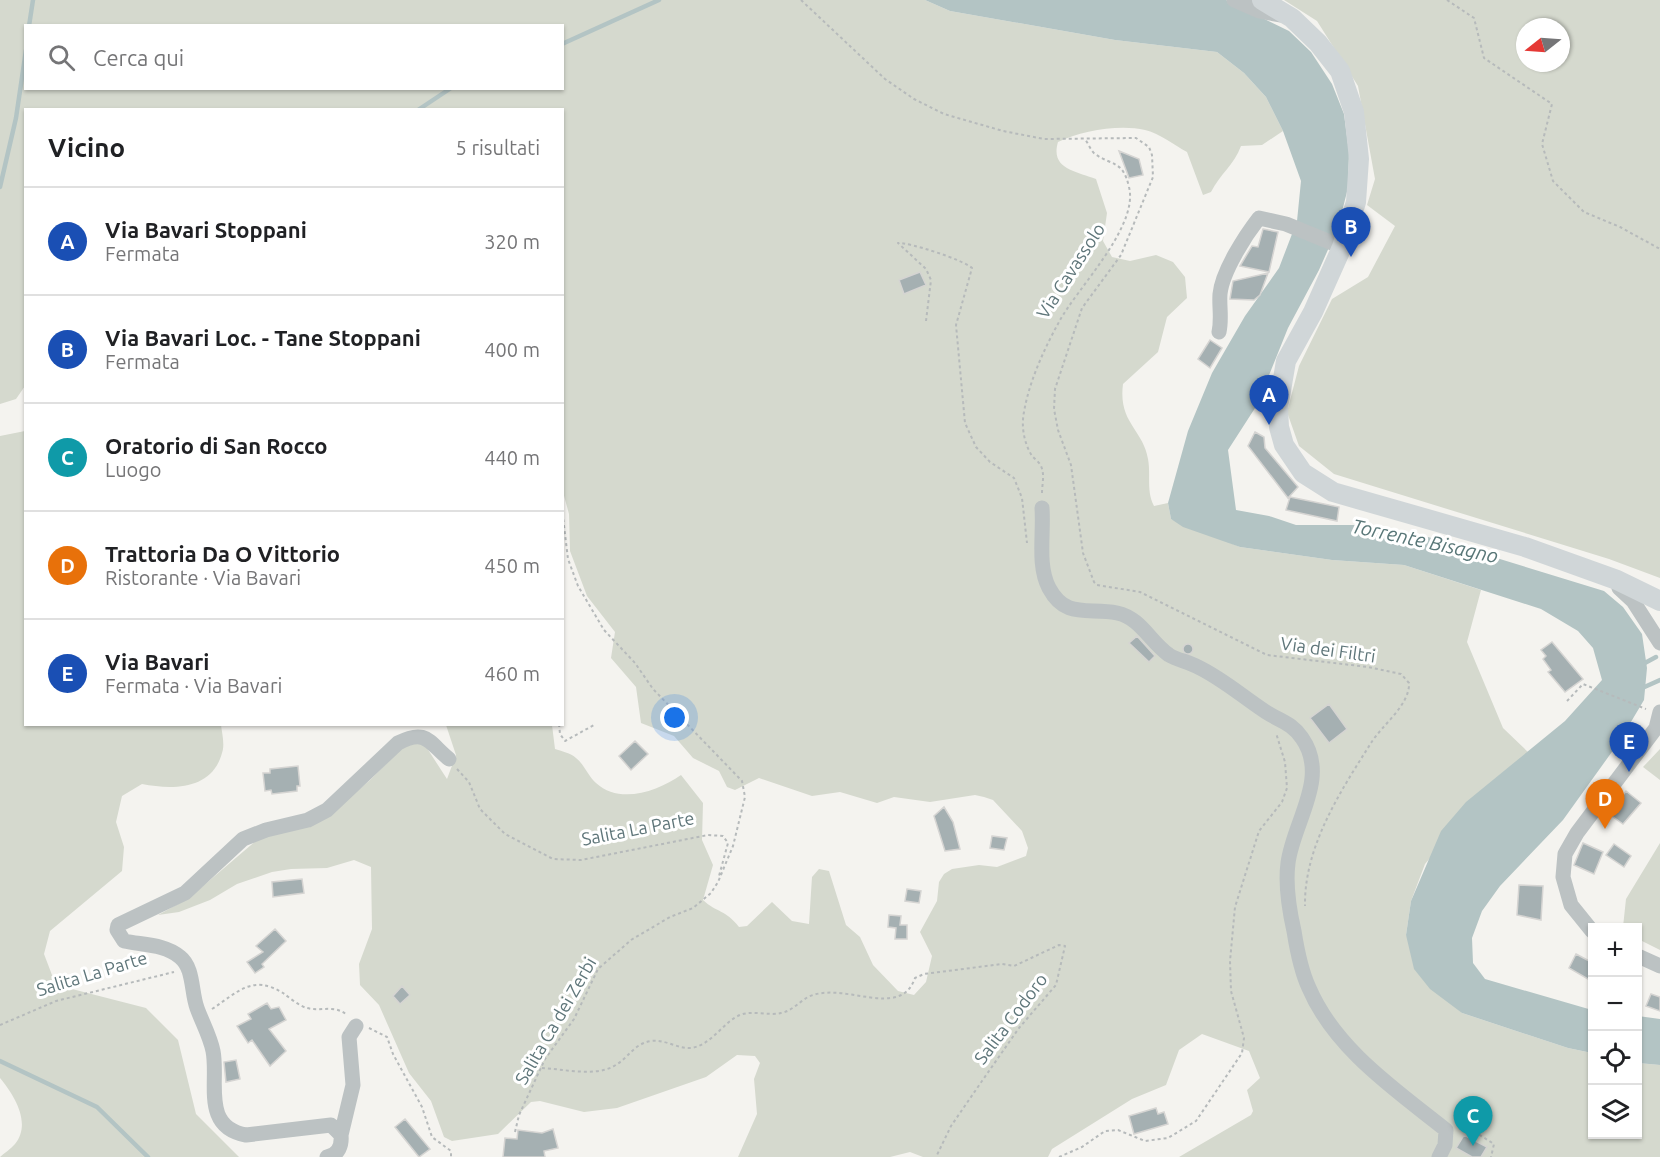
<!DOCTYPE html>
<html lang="it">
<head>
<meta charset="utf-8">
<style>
	body { margin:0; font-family:Ubuntu,sans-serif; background:#f6f6f6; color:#202124 }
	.controls { position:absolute; right:18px; bottom:18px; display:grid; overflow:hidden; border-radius:0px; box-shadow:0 2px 4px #0004 }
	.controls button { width:54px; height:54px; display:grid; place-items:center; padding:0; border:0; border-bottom:2px solid #e0e0e0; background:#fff; color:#202124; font:30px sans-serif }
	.compass { position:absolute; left:1516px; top:18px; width:54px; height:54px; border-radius:50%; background:#fff; box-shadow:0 2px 4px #0004; rotate:253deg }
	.you { position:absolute; left:675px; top:718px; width:21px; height:21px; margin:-15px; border:4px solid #fff; border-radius:50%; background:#1a73e8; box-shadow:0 0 0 9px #1a73e833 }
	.badge { display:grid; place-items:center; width:39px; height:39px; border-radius:50%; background:#e12227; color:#fff; font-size:20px; font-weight:700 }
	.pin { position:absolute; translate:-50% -50px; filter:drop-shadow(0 2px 3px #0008) }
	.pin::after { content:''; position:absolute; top:32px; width:21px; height:18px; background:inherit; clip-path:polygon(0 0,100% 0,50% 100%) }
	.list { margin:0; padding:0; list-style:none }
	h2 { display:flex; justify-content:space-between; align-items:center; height:78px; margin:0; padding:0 24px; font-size:26px }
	h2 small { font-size:20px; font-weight:400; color:#757577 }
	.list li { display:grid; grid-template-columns:39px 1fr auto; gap:18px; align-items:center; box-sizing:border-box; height:108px; padding:0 24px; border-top:2px solid #e0e0e0 }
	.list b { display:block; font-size:22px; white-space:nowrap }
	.list p { margin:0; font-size:20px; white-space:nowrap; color:#757577 }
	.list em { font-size:20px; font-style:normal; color:#757577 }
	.icon { flex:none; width:33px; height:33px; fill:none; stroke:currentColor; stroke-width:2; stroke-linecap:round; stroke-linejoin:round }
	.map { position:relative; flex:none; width:1660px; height:1157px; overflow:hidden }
	.search { position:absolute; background:#fff; box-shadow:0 2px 4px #0004; left:24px; top:24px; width:540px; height:66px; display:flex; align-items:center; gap:15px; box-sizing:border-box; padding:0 21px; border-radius:0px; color:#757577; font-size:22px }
	.panel { position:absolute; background:#fff; box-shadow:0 2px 4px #0004; left:24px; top:108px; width:540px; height:618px; border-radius:0px }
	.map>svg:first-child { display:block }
</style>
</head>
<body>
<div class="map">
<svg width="1660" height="1157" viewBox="0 0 1660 1157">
	<rect width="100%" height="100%" fill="#f4f3ef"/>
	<path fill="#d5d9ce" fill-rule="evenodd" d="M0,0H925L950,11L1115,40L1217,52L1244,73L1266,97L1283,131L1262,145L1241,146C1234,165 1220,174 1211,192L1203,195L1187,152C1174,145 1159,133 1145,130C1119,124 1081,131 1058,142C1050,169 1076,171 1096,179L1107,213L1103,241L1112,257L1130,261L1156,255L1173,262L1185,277L1187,298L1167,317L1158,352L1123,384C1118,423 1143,429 1148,459C1151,475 1146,491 1154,506L1168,503L1171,519L1240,547L1332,560L1404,565L1481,590L1467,642L1503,728L1529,753L1500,775L1425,864L1411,901L1406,935L1462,1013L1568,1048L1592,1053V1134H1638V1063L1660,1065V1157H1179L1251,1115L1253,1111L1247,1090L1260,1078L1249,1051L1202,1034L1179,1050L1166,1085L1132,1099L1052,1149L1048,1157H923L910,1152L890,1157H738L757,1114L754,1079L760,1063L755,1056L737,1055L706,1077L617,1108L584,1112L540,1101L531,1102L498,1134L452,1141L444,1137L431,1101L409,1073L379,1005L360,985L359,964L372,929L371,867L354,860L327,868L291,869L272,872L237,884L210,900L179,912L158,915L189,898L257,840L325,818L369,781L405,745L423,742L447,779L456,755L446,725H552L555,749C561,751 571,753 576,758C584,764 588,776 596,783C620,805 658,791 681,775L703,803L702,840L713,865L703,900C717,913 725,909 739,927L747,926L772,902L792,921L809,924L812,877L819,869L829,871L846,925L860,937L873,965L898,991L914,995L926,982L932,956L920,932L937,901L939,882L944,874L952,869L979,865L997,867L1026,856L1028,848L1022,831L993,800L984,797L975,795L930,802L894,797L877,803L840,792L812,796L759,778L735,790L727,787L719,771L693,758L674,736L641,723L636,687L611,658L615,632L587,596L570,551L569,514L563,492L562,110H26L25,386L16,399L0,404ZM26,26H562V88H26Z
		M1284,0H1660V578L1609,559L1334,474L1299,446L1287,412L1299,366L1332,299L1368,277L1395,226L1367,205L1375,179L1358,86L1317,21ZM1525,27H1561V63H1525Z
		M25,431L26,724L221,725C222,733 225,745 222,753C212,790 173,790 142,784L122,796L116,822L124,847L122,871L50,931L44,954L52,975L72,989L146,1008L178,1040L196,1114L239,1157H0C4,1153 11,1149 15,1144C32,1123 14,1095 0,1078V436Z
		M1660,749V780L1643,767Z
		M1660,843V950L1638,939V928L1623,927L1626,899Z"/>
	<path fill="#b3c4c4" d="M925,0H1226L1289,31L1311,52L1332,84L1344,114L1349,152L1348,188L1338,227L1319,270L1288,328L1257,405L1228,450L1236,510L1269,516L1296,525H1369L1428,537L1604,591L1623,607L1642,634L1647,668L1644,700L1619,742L1563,820L1500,886L1482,911L1472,938L1473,963L1485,979L1592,1010V1053L1568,1048L1462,1013L1430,989L1414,969L1406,935L1411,901L1441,831L1466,802L1565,721L1602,680L1593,648L1578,631L1541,609L1404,565L1332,560L1240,547L1183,527L1171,519L1168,503L1188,431L1212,373L1245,316L1279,268L1297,221L1301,181L1283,131L1266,97L1244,73L1217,52L1115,40L950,11Z
		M1638,1016L1660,1019V1065L1638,1063Z"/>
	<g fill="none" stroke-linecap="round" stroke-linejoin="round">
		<path stroke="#b3c4c4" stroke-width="4.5" d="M29,26L33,0
			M562,44L659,0
			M418,110L451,88
			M0,187L16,118L26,50
			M1643,664L1656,657
			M1640,689L1660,680
			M0,1061L97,1107L148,1157"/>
	</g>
	<path fill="#a5b0b2" stroke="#d5d4d2" stroke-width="1.5" d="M1119,151L1139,159L1143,175L1129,178Z
		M1263,229L1278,232L1269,272L1240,266L1252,246L1258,247Z
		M920,272L926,285L904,294L899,280Z
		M1268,273L1260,295L1254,300L1230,299L1233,281Z
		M1210,340L1222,348L1210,368L1198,359Z
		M1255,432L1264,437L1265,448L1298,487L1288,498L1248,446Z
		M1290,497L1339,507L1337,521L1286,510Z
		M1137,636L1155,656L1149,662L1129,643Z
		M1552,642L1583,679L1565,692L1548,672L1551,670L1543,659L1546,656L1541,650Z
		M1183 649a5 5 0 1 1 10 0a5 5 0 1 1-10 0Z
		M1329,704L1347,729L1329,743L1310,718Z
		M635,741L648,754L631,770L619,756Z
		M298,766L300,786H297V791L272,794L271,790L265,791L263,773H270V769Z
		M1626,791L1641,803L1623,824L1609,814Z
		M944,807L953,822L960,849L945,851L934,816Z
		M992,836L1007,838L1004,850L990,848Z
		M1583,843L1603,852L1594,874L1574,865Z
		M1614,844L1631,856L1624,867L1606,855Z
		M302,879L304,893L273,897L272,882Z
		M1519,885L1543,886L1541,920L1517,915Z
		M907,889L921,891L919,903L905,901Z
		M889,915L901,916L900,925H907V939H895L896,928L888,927Z
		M275,929L286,941L262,964L264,967L255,973L247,962L263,952L256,946Z
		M1576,954L1593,963V982L1569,968Z
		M402,986L410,995L400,1004L393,996Z
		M1651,994L1660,997V1011L1646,1006Z
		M267,1003L271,1009L279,1007L286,1020L269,1029L286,1051L270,1066L252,1040L248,1043L237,1026L251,1019L248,1014Z
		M236,1060L240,1079L226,1082L224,1062Z
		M1156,1108L1158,1114L1164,1112L1168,1124L1134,1134L1129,1116Z
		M405,1119L430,1149L419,1157L395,1127Z
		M553,1129L558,1148L544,1151L545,1157H503L505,1138L517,1139L518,1130L542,1133Z
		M1464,1135L1487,1147L1481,1157H1472L1456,1148Z"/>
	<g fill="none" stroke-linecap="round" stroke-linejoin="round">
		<path stroke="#b6babb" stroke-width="2" stroke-dasharray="3 3" stroke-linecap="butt" d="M801,0L885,79L914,99L944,114L1003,131L1044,139L1136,138L1149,147L1152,155L1153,177L1121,255L1082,308L1055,389L1054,409L1058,430L1071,465L1083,553L1094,582L1097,585L1140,592L1267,655L1368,667L1401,674L1409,683C1410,705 1382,725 1371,743C1340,792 1304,847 1305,906
			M1447,0L1474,18L1484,58L1552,104L1542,144L1553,181L1584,212L1620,227L1660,249
			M926,321L931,280L926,269L898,243C908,242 964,260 972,268L956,325L965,423L976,447L990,462L1014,478L1022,498L1027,543
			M1042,493C1042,484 1045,475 1041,466C1039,462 1035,459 1032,456C1024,443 1021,426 1024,412C1029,382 1044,349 1059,322C1077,288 1139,227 1129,187C1123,160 1112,166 1095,154C1091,151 1088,143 1085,139
			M1567,701L1583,684L1646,709
			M559,724L560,734L565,741L594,725
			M457,769L469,782L480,809L505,834L553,859L581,860L708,835L723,836L728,843L719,876
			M212,1009C238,992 252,974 283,993C290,998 299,1006 307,1008C321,1012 334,1004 347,1015
			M0,1025L56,1001L174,972
			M369,1028L387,1037L393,1054L422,1107L432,1137L451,1151V1157
			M542,1068C563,1069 595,1077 614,1066C629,1058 633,1044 651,1041C665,1039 678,1049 691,1048C712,1045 723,1022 740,1015C752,1010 769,1016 781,1013C792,1011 799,1002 808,997C843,980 900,1021 915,978L924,974L1002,964L1014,966L1059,945L1065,946L1056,985L1019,1028L982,1081L951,1126L936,1157
			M1459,1122L1494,1144L1491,1157
			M515,1132L519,1115L545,1059L574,1019L598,969L631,940L670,917L693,908L711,893L718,882L733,846L745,797L742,781L653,689L635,663L604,630L578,586L568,559L562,509
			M1059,1157L1082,1147L1105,1131L1118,1130L1145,1141L1168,1138L1196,1121L1242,1053L1244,1038L1231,991L1230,961L1235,907L1259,831L1282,802L1287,788L1285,762L1276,733"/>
		<path stroke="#bcc2c3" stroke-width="15" d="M1234,0L1259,11L1280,15
			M1219,332C1222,318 1219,307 1220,294C1222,272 1245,236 1259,218L1286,224L1342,247
			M1042,508C1044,534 1037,565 1049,588C1066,620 1089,607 1117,613C1141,618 1150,642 1169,655C1177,660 1189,662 1198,667C1223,679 1243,697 1266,712C1280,721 1292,723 1302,738C1330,778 1293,822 1288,863C1285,886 1289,909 1294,931C1297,950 1301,971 1309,988C1335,1049 1396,1090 1446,1130L1445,1145L1439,1157
			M1617,580L1619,588L1633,601L1660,643
			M1592,931L1571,905L1563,877L1565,854L1577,833L1656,728L1660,712
			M1638,956L1660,966
			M341,1135L353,1085L349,1037L356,1026
			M327,1157C339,1155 342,1145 341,1135L331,1125L246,1135C201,1127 219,1081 213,1051C210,1036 202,1022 197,1008C191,992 194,968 180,957C165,944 142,945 124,941L117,930L118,925L185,893L243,839L266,830L308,820L327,810L398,743C427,728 429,743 449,759"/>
		<path stroke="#d0d6d8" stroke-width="20" d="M1262,0L1292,18L1318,43L1340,71L1354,112L1359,159L1356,202L1342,247L1313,312L1286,361L1278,408L1279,427L1284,445L1303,473L1333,492L1525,547L1617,580L1660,601"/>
	</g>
	<g text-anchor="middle" stroke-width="6" stroke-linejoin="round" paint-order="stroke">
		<g font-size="18" fill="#5f767a" stroke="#fff">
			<text transform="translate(1071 271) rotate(-57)" y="6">Via Cavassolo</text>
			<text transform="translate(1328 650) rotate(8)" y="6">Via dei Filtri</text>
			<text transform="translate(638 829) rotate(-11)" y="6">Salita La Parte</text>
			<text transform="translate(92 974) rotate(-17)" y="6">Salita La Parte</text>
			<text transform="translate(1011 1019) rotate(-53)" y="6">Salita Codoro</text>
			<text transform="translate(556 1021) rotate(-60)" y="6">Salita Ca dei Zerbi</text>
		</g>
		<g font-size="20" font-style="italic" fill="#597778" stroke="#fff">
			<text transform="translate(1425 541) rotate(12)" y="7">Torrente Bisagno</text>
		</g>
	</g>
</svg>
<div class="controls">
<button>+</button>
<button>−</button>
<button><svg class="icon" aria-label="locate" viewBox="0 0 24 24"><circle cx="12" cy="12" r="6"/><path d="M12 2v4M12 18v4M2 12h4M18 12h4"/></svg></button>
<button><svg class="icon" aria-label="layers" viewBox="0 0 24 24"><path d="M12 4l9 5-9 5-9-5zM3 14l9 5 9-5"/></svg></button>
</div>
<svg class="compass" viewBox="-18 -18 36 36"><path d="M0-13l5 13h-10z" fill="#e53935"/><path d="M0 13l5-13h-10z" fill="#757577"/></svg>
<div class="you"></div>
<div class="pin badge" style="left:1269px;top:425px;background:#1a4fb4">A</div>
<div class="pin badge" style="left:1351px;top:257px;background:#1a4fb4">B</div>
<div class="pin badge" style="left:1473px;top:1146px;background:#0f9aa8">C</div>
<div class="pin badge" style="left:1605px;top:829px;background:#e8710a">D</div>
<div class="pin badge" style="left:1629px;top:772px;background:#1a4fb4">E</div>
<div class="search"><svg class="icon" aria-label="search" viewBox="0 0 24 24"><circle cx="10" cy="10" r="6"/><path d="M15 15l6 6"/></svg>Cerca qui</div>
<section class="panel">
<h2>Vicino<small>5 risultati</small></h2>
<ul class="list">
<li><span class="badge" style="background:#1a4fb4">A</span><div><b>Via Bavari Stoppani</b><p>Fermata</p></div><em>320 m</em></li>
<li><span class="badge" style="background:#1a4fb4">B</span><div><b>Via Bavari Loc. - Tane Stoppani</b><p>Fermata</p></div><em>400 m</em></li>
<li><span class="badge" style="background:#0f9aa8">C</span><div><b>Oratorio di San Rocco</b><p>Luogo</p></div><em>440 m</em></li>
<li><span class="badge" style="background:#e8710a">D</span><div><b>Trattoria Da O Vittorio</b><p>Ristorante · Via Bavari</p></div><em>450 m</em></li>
<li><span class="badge" style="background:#1a4fb4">E</span><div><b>Via Bavari</b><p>Fermata · Via Bavari</p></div><em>460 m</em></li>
</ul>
</section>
</div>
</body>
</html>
